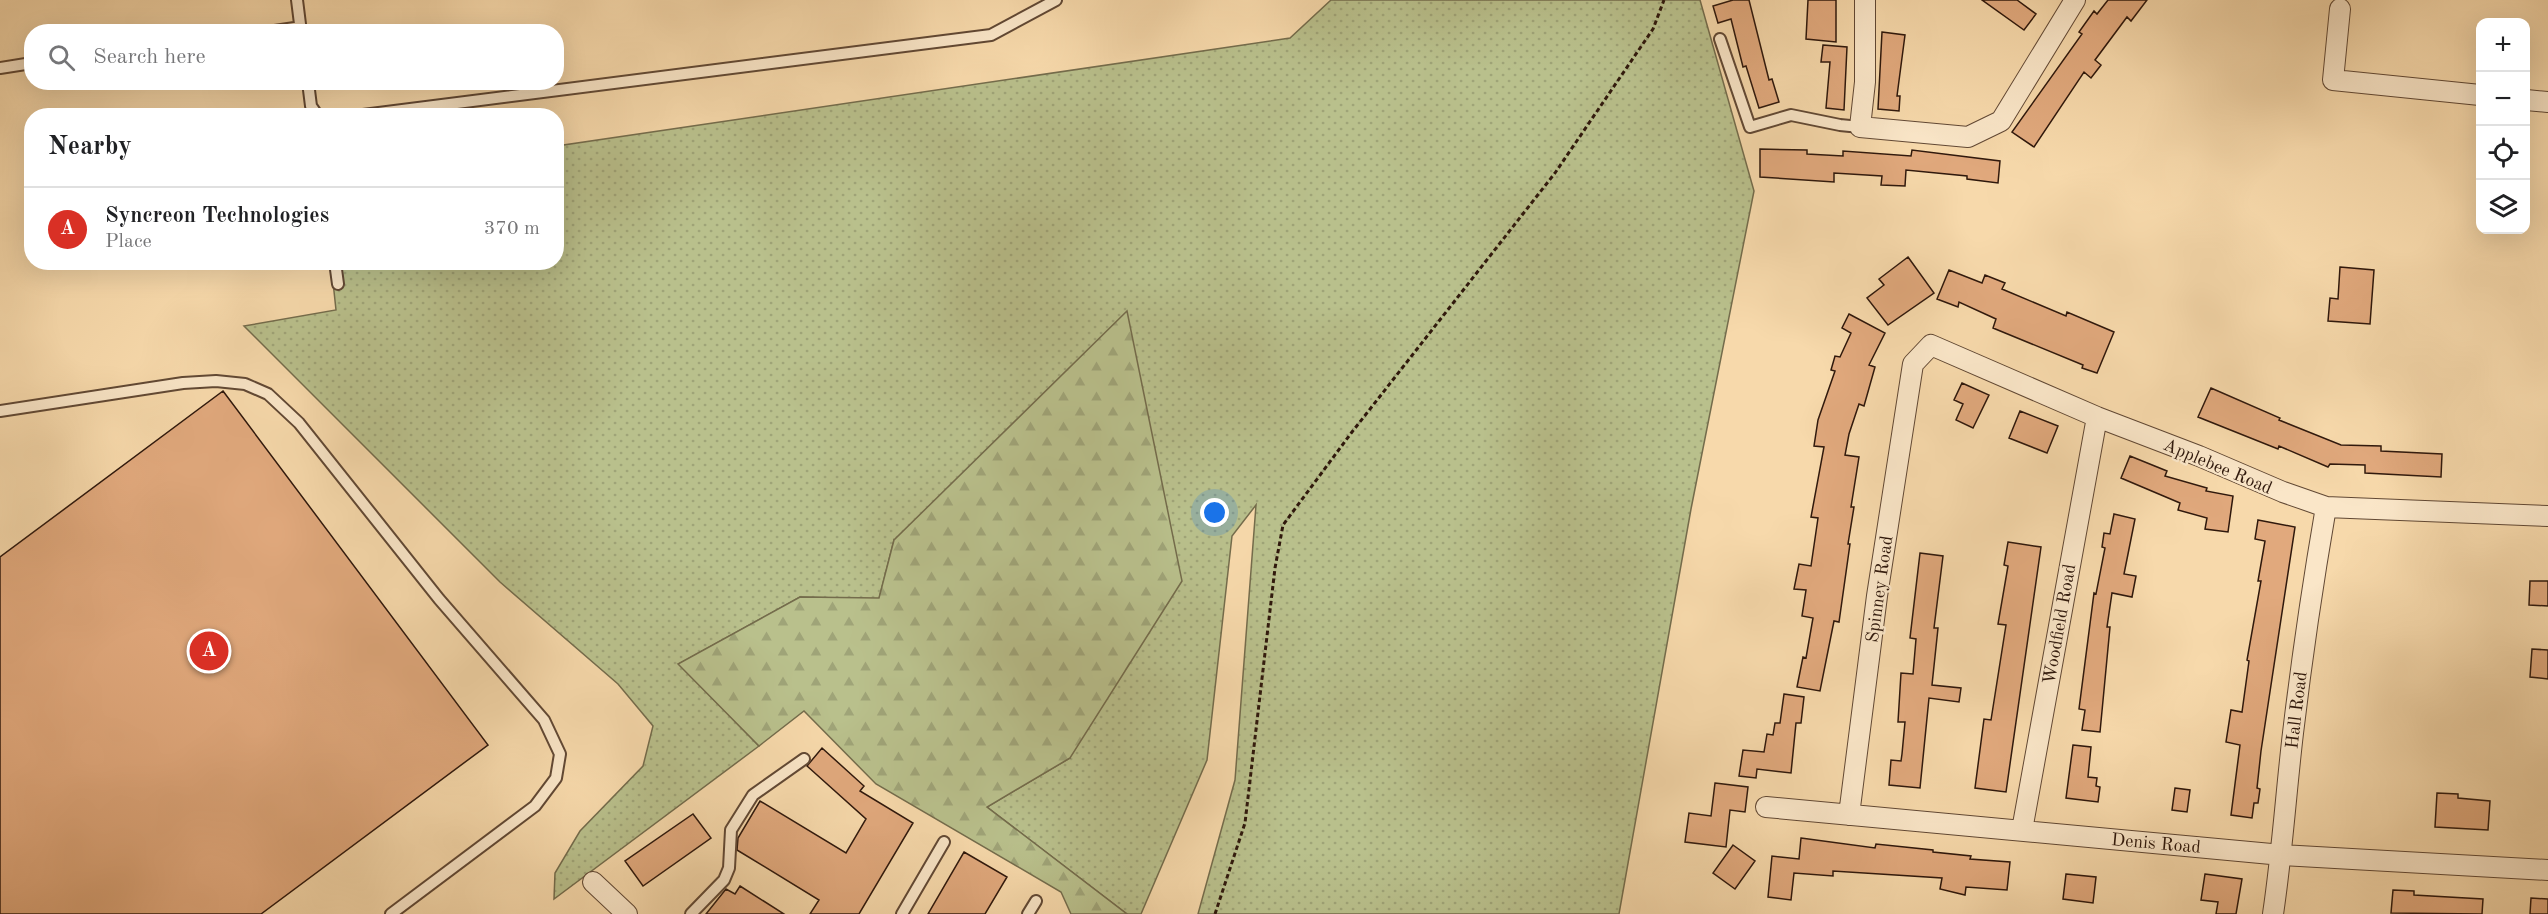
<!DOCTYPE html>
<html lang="en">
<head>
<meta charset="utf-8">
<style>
	body { margin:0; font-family:"Old Standard TT",serif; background:#f6f6f6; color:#202124 }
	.controls { position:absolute; right:18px; top:18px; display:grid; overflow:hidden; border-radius:12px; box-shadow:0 6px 24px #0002 }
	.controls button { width:54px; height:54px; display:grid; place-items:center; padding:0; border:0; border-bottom:2px solid #e0e0e0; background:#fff; color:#202124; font:30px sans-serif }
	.you { position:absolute; left:1215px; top:513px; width:21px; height:21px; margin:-15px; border:4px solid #fff; border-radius:50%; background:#1a73e8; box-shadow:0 0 0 9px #1a73e833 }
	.badge { display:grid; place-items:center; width:39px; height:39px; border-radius:50%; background:#d93025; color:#fff; font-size:20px; font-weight:700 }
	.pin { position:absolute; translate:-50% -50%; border:3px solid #fff; box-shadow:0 2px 6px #0006 }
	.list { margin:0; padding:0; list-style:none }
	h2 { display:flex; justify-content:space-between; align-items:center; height:78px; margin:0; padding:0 24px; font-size:26px }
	h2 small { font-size:20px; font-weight:400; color:#757577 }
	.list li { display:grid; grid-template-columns:39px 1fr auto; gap:18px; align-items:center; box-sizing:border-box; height:84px; padding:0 24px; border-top:2px solid #e0e0e0 }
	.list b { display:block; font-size:22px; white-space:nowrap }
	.list p { margin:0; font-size:20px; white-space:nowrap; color:#757577 }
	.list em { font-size:20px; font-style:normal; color:#757577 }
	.icon { flex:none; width:33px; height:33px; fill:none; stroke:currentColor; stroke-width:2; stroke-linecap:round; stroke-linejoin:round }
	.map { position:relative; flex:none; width:2548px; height:914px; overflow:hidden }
	.search { position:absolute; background:#fff; box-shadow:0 6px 24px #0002; left:24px; top:24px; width:540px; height:66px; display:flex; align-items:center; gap:15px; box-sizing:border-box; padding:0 21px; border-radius:24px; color:#757577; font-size:22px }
	.panel { position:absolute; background:#fff; box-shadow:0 6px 24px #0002; left:24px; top:108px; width:540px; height:162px; border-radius:24px }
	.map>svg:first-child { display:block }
</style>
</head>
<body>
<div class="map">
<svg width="2548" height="914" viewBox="0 0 2548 914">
	<defs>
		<pattern id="grass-dots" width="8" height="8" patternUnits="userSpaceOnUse" patternTransform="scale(1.5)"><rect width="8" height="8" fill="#b9c08c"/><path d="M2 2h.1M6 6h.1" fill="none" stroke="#9fa478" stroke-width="1.8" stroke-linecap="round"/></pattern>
		<pattern id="forest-firs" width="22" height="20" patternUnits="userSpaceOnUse" patternTransform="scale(1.5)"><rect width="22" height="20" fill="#b9c08c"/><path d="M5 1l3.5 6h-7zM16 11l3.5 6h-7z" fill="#9fa478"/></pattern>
	</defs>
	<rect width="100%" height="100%" fill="#f7d9ab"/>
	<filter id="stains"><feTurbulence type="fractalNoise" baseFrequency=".00333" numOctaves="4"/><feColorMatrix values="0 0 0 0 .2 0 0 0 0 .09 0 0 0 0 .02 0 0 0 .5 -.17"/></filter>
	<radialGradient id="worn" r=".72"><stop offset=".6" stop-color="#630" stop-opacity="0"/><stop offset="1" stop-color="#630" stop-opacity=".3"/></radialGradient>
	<path fill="url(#grass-dots)" stroke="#746c4c" stroke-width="1.5" d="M1331,0H1700L1754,191L1691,509L1619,914H1198L1235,780L1256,505L1232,536L1207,760L1141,914H1127L987,807L1070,758L894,540L879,599L800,597L679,664L759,746L554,899L555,873L580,831L643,766L653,726L618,684L500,582L244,326L336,310L331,263L556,262L557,146L1290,38Z"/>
	<path fill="url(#forest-firs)" stroke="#746c4c" stroke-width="1.5" d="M1127,311L1182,581L1070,758L987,807L1127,914H1071L1061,892L876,784L804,711L759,746L678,664L800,597L879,598L894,540Z"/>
	<path fill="#e1a97d" stroke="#2f180c" stroke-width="1.5" d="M1733,0H1749L1769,80L1772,79L1779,102L1759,108L1746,66L1743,67L1731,19L1718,23L1713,6Z
		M1808,0H1836V42L1806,39Z
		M1982,0H2017L2036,14L2024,30Z
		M2108,0H2147L2131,21L2127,17L2095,60L2101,65L2091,78L2084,72L2034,147L2012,132L2082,34L2079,32L2094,11L2097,14Z
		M1882,32L1905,35L1897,96H1900L1899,111L1878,109Z
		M1823,45L1847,47L1844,110L1826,108L1830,62H1821Z
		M1760,149L1807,150V154L1843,156V151L1911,156L1912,150L2000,161L1998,183L1967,179V176L1906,170L1905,186L1881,185L1882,176L1834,173V182L1760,177Z
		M1908,257L1934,293L1888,325L1867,298L1884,285L1879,279Z
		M2340,267L2374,270L2370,324L2328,321L2330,298L2338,299Z
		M1949,270L1982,283L1985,275L2005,283L2002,289L2066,316L2067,312L2114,332L2097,373L2082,368L2083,365L1993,328L1996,319L1959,302L1958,307L1937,299Z
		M1849,314L1885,333L1869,365L1875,367L1864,406L1859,404L1849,434L1845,455L1859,457L1851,507H1854L1848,544H1850L1839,622L1834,621L1820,691L1797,687L1803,657L1806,658L1813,618L1802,616L1806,590L1794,589L1799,564L1811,566L1818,518L1811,517L1824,447L1814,446L1818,420L1835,371L1831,370L1835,356L1840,357L1851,333L1842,328Z
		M1962,383L1989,395L1973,428L1956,420L1963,404L1954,400Z
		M2211,388L2280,418L2279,420L2341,445L2381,446V451L2442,454L2441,477L2365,473V465L2330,464L2328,467L2279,446L2278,449L2198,417Z
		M223,391L488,745L261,914H0V557Z
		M2020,411L2058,426L2047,453L2009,438Z
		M2130,456L2167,471L2165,476L2207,488L2206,491L2233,496L2228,532L2205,529L2207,518L2178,510L2180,503L2121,478Z
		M2114,514L2135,519L2124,574L2136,576L2132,597L2112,593L2107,627H2110L2100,732L2082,730L2085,710L2079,709L2094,593L2096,594L2105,548L2102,547L2104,533L2110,534Z
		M2258,520L2295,527L2261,751L2257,788L2260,789L2258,803H2254L2252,818L2231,815L2240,745L2226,742L2231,710L2242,712L2249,661L2247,660L2261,581H2258L2265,541L2255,539Z
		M2008,542L2041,547L2006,792L1975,788L1984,719L1991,720L2006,625L1998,624L2008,566L2004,565Z
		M1920,553L1943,556L1934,628H1938L1932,685L1961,688L1959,702L1929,698L1920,788L1889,785L1891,760L1901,761L1902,754L1905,722H1898L1901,673L1913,674L1916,639L1910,638Z
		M2530,581H2548V606L2529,605Z
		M2532,649L2548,650V679L2530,677Z
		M1784,694L1804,697L1801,723H1796L1791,773L1757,769L1756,778L1739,776L1743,750L1764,752L1767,734L1773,735L1775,723H1780Z
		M2073,745L2091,747L2088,777L2097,778L2096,786L2100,787L2098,802L2066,798Z
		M822,748L864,786L860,791L913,823L859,914H810L819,900L737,850L738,838L760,801L846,853L866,819L807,766Z
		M1715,783L1748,787L1745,812L1730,810L1726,847L1685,842L1689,813L1711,816Z
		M2175,788L2190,790L2187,812L2172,810Z
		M2437,793L2458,794V798L2490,801L2488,830L2435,827Z
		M693,814L711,838L643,886L625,861Z
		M1801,838L1875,848L1876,844L1933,850V852L1971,856L1970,859L2010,862L2007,890L1966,887L1965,895L1940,889L1942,878L1833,871V876L1794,873L1791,900L1768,897L1772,856L1799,859Z
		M1733,845L1755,861L1735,889L1713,873Z
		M964,852L1007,877L985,914H928Z
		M2066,874L2096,877L2093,903L2063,899Z
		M2205,874L2242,879L2236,914H2216L2218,902L2201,900Z
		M740,886L784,914H706L726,889L735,894Z
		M2393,890L2414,891V895L2483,899L2482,914L2391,913Z
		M2531,898L2548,899V914H2530Z"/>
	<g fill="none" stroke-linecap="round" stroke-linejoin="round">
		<defs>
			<path id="lane" d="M297,0L301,32
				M268,32L301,27
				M1720,39L1750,127L1791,115L1840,125L1860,127
				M0,68L32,63
				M308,82L311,106L318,116
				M355,116L991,35L1056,0
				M335,262L338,284
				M0,411L183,383L216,381L245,384L268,394L299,423L439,599L544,720L560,754L556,778L535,806L391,914
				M691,914L724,880L729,868L731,830L753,795L804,759
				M902,914L944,842
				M1028,914L1036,901"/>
			<path id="street" d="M1865,0V82L1860,127L1968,137L2001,121L2075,0
				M2340,9L2333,80L2480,95
				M2526,100L2548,102
				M1766,807L2282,855L2548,870
				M1849,815L1877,596L1913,364L1931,345L2097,417L2199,456L2283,492L2326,507L2548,516
				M2022,830L2097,417
				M593,882L627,914
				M2273,914C2282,854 2286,793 2293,733C2302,657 2313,582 2326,507"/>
		</defs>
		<use href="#lane" stroke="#614834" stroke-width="14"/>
		<use href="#street" stroke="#614834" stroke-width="22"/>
		<path stroke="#2f180c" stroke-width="3" stroke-dasharray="4.5 3" stroke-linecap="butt" d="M1215,914L1245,823L1275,568L1283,525L1352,432L1555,173L1653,29L1664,0"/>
		<use href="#lane" stroke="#fae6c8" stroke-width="10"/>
		<use href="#street" stroke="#fae6c8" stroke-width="20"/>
	</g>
	<g text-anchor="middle" stroke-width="4.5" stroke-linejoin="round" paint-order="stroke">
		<g font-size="18" fill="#2f180c" stroke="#fae6c8">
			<text transform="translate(2218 466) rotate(23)" y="6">Applebee Road</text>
			<text transform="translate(1879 589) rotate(-82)" y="6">Spinney Road</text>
			<text transform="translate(2059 624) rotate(-80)" y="6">Woodfield Road</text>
			<text transform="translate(2296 710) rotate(-83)" y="6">Hall Road</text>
			<text transform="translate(2156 843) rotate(5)" y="6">Denis Road</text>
		</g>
	</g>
	<rect width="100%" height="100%" filter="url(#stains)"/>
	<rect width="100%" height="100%" fill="url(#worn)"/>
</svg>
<div class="controls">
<button>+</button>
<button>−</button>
<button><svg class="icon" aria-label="locate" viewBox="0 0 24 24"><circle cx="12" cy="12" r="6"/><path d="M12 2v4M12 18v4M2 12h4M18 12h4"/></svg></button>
<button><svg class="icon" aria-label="layers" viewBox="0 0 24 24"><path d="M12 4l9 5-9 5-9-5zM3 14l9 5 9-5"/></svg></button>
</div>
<div class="you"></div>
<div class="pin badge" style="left:209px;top:651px">A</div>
<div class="search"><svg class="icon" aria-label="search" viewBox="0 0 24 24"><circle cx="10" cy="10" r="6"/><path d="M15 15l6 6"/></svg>Search here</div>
<section class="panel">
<h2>Nearby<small></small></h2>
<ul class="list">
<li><span class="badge">A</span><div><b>Syncreon Technologies</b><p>Place</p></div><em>370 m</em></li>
</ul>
</section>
</div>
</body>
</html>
